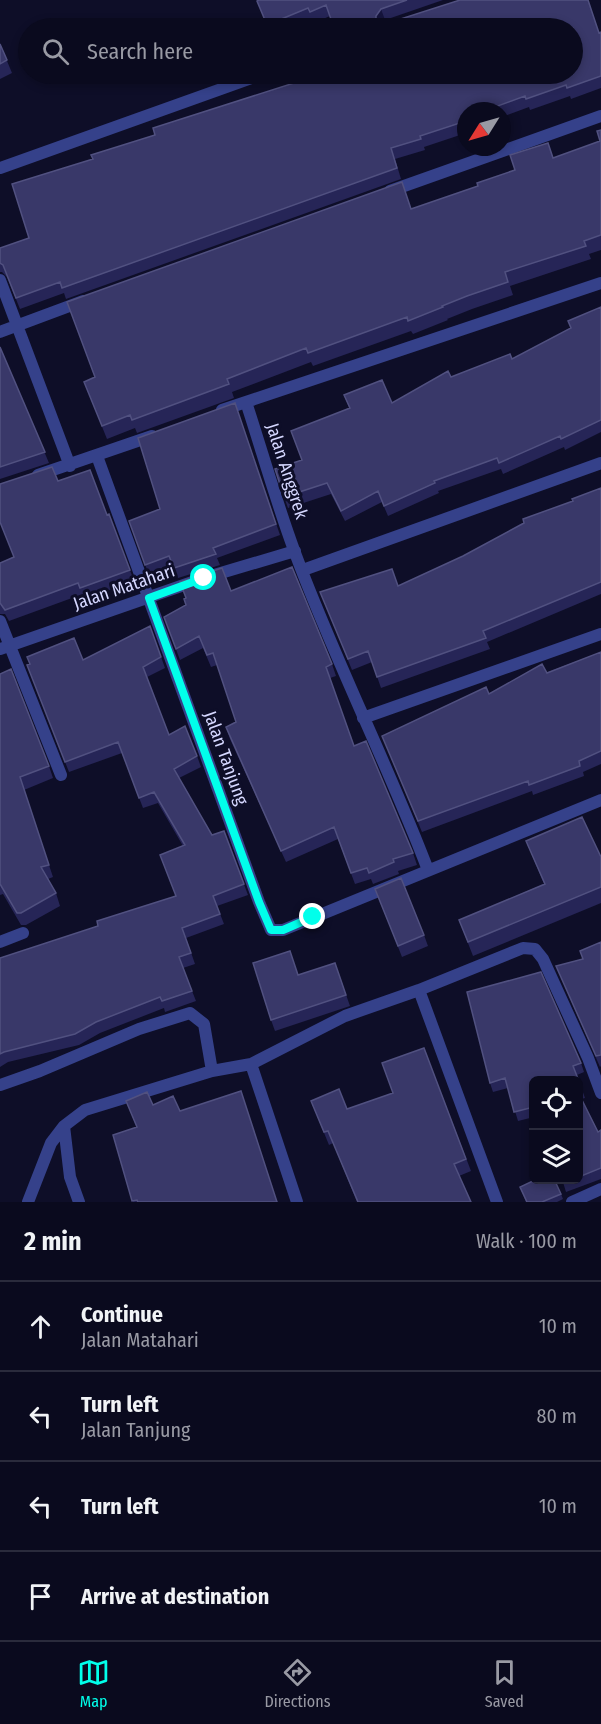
<!DOCTYPE html>
<html lang="en">
<head>
<meta charset="utf-8">
<style>
	body { margin:0; font-family:"Fira Sans Condensed",sans-serif; background:#131327; color:#f1f3f6 }
	.controls { position:absolute; right:18px; bottom:18px; display:grid; overflow:hidden; border-radius:9px; box-shadow:0 3px 9px #0003 }
	.controls button { width:54px; height:54px; display:grid; place-items:center; padding:0; border:0; border-bottom:2px solid #2a2b3c; background:#0a0a1e; color:#f1f3f6; font:30px sans-serif }
	.compass { position:absolute; left:457px; top:102px; width:54px; height:54px; border-radius:50%; background:#0a0a1e; box-shadow:0 3px 9px #0003; rotate:233deg }
	.stop { position:absolute; width:18px; height:18px; margin:-14px; border:4px solid #01ffeb; border-radius:50%; background:#fff }
	.stop.end { background:#01ffeb; border-color:#fff; box-shadow:0 2px 6px #0008 }
	.list { margin:0; padding:0; list-style:none }
	h2 { display:flex; justify-content:space-between; align-items:center; height:78px; margin:0; padding:0 24px; font-size:26px }
	h2 small { font-size:20px; font-weight:400; color:#999aa4 }
	.list li { display:grid; grid-template-columns:39px 1fr auto; gap:18px; align-items:center; box-sizing:border-box; height:90px; padding:0 24px; border-top:2px solid #2a2b3c }
	.list b { display:block; font-size:22px; white-space:nowrap }
	.list p { margin:0; font-size:20px; white-space:nowrap; color:#999aa4 }
	.list em { font-size:20px; font-style:normal; color:#999aa4 }
	.icon { flex:none; width:33px; height:33px; fill:none; stroke:currentColor; stroke-width:2; stroke-linecap:round; stroke-linejoin:round }
	.map { position:relative; flex:none; width:601px; height:1202px; overflow:hidden }
	.search { position:absolute; background:#0a0a1e; box-shadow:0 3px 9px #0003; left:18px; right:18px; top:18px; height:66px; display:flex; align-items:center; gap:15px; box-sizing:border-box; padding:0 21px; border-radius:33px; color:#999aa4; font-size:22px }
	.sheet { height:438px; background:#0a0a1e }
	nav { display:flex; justify-content:space-around; align-items:center; box-sizing:border-box; height:84px; border-top:2px solid #2a2b3c; background:#0a0a1e; font-size:16px; color:#999aa4 }
	nav a { display:grid; justify-items:center; gap:3px }
	nav .on { color:#01ffeb }
	.map>svg:first-child { display:block }
</style>
</head>
<body>
<div class="map">
<svg width="601" height="1202" viewBox="0 0 601 1202">
	<rect width="100%" height="100%" fill="#0e0e28"/>
	<g fill="none" stroke-linecap="round" stroke-linejoin="round">
		<path stroke="#35418a" stroke-width="12" d="M0,168L263,74
			M390,191L601,116
			M0,280L70,466
			M0,332L83,301
			M246,402C262,451 276,501 294,550C334,659 387,762 428,870
			M222,410L601,283
			M97,456L259,902L271,930H283L601,800
			M38,475L152,436
			M303,570L601,463
			M0,621L61,775
			M0,649L204,578L295,551
			M363,718L601,634
			M0,942L23,933
			M419,990L497,1202
			M251,1064L297,1202
			M0,1085L40,1071L139,1029L190,1013L204,1024L212,1071L251,1064L345,1016L419,990L523,948L535,949L543,959L588,1058L601,1093
			M64,1126L70,1177L79,1202
			M28,1202L51,1143L64,1126L85,1110L212,1071
			M572,1202L601,1189"/>
	</g>
	<path fill="#262557" d="M259,0H443L385,20L382,25L601,32V88L571,99L570,96L530,110L529,107L502,117V111H466V133L424,147L425,150L395,159L401,179L66,299L64,293L20,309L7,277L2,272H0V248L573,74L334,28L330,16L314,23L312,19L290,28H268L257,1Z
		M0,44L12,73L0,79Z
		M601,130V250L589,254L591,259L510,286L513,295L472,309L447,319L448,320L413,334L411,331L313,366L311,362L232,392L234,398L137,433L135,428L107,439L84,382L95,377L411,209L478,186L600,141Z
		M601,307V432L565,450L564,447L503,474L501,469L438,491L439,493L388,516L382,502L345,521L331,494L288,508L284,497L349,408L344,395L392,403L451,377L512,359L571,329Z
		M0,347L49,463L0,479Z
		M235,403L280,535L217,558L220,565L178,578L173,566L149,575L129,521L160,509Z
		M58,481L107,515L109,514L134,581L85,599L83,594L9,621L5,614H0V563L13,557Z
		M601,488V594L487,642L490,649L381,688L372,662L352,670L320,592L398,586L463,556Z
		M231,591L332,664L336,676L330,678L354,746L413,853L417,865L398,871L399,874L373,884L371,879L355,884L338,839L286,862L230,739L226,727L236,722L217,665L211,667L203,648L180,660L164,617Z
		M150,626L165,668L147,677L169,735L197,756L201,767L179,778L212,835L224,831L248,895L217,906L224,924L186,938L195,964L183,968L196,1001L165,1012L164,1008L100,1033L79,1045L8,1062L0,1067V958L98,926L176,896L183,846L158,803L143,808L122,753L69,772L27,665L83,660Z
		M601,652V764L583,772L584,776L533,795L532,791L422,832L382,736L489,694Z
		M0,674L49,766L53,778L24,790L53,877L48,879L56,893L60,906L26,925H21L3,894L0,895Z
		M526,841L601,857V903L473,956L459,920L544,884Z
		M375,889L424,935L428,946L402,957Z
		M601,942V1066L600,1067L556,966L582,959Z
		M335,963L350,1006L275,1031L271,1020L299,975Z
		M467,992L581,1063L584,1072L577,1075L585,1098L581,1099L598,1132L601,1130V1179L566,1192L562,1179H579V1080H534V1117L518,1121L508,1088L493,1092L490,1083Z
		M424,1048L471,1171L459,1176L471,1202H357L333,1143L329,1145L311,1101L347,1109L393,1093Z
		M126,1101L180,1111L278,1202H133L113,1135L137,1128Z
		M520,1187L561,1194L563,1199L557,1202H526Z"/>
	<path fill="#15143c" d="M381,9L385,20L380,27L376,20V16Z"/>
	<path fill="#393869" stroke="#515180" stroke-width="1.5" d="M259,0H407L381,9L376,16V20L382,25L460,0H588L599,33L601,32V76L567,88L566,85L526,99L525,96L484,111H466V121L420,136L421,139L391,148L397,168L62,288L60,282L16,298L3,265L0,263V248L29,238L12,184L93,159L91,155L155,135L153,128L322,74H573V28H334L326,5L310,12L308,8L267,25L257,1Z
		M0,44L7,60L0,64Z
		M601,130V235L584,241L586,246L505,272L508,282L467,296L442,306L443,307L408,321L407,317L308,353L306,348L227,379L229,384L132,420L130,415L102,426L84,382L95,377L67,302L402,182L411,209L478,186L477,183L515,170L510,155L548,143L553,158L600,141L597,131Z
		M601,307V420L561,439L560,436L499,463L497,458L434,481L435,483L384,506L378,491L341,511L327,483L284,497L275,469L302,460L291,431L350,408L344,395L382,380L392,403L448,371L451,377L510,354L512,359L571,328L568,321Z
		M0,347L45,452L0,467Z
		M235,403L276,524L213,548L216,554L174,568L169,556L145,565L129,521L160,509L138,438Z
		M52,467L58,481L90,470L107,515L109,514L130,570L80,588L78,583L5,610L0,603V563L14,557L0,522V484Z
		M601,488V582L483,631L486,638L377,677L368,651L348,659L320,592L392,569L398,586L463,556L524,523L523,519L573,501L572,499Z
		M292,567L332,664L326,667L354,746L366,741L413,853L393,859L394,862L369,873L367,868L351,873L334,827L281,851L226,727L236,722L213,653L207,655L199,636L176,649L164,617L186,605L184,599L186,598L180,582L222,568L231,591Z
		M150,626L161,657L143,667L169,735L185,726L197,756L174,769L212,835L224,831L244,884L213,896L220,914L182,928L191,953L179,957L192,991L162,1001L160,997L96,1022L75,1034L4,1052L0,1054V958L98,926L97,921L176,896L160,855L185,845L154,792L139,798L118,742L65,762L27,665L30,664L27,657L74,638L83,660Z
		M601,652V751L579,761L580,766L529,785L528,781L418,821L382,736L486,687L489,694L542,664L547,673Z
		M11,669L49,766L20,777L49,865L41,867L56,893L21,913H17L0,884V674Z
		M582,817L601,857V887L468,942L459,920L545,884L526,841Z
		M401,878L424,935L398,946L375,889Z
		M601,942V1055L596,1056L556,966L583,959L580,951Z
		M290,951L298,975L335,963L346,995L271,1020L253,963Z
		M541,972L581,1063L573,1066L582,1089L579,1090V1080H534V1107L514,1112L505,1078L490,1083L467,992Z
		M424,1048L466,1159L454,1164L471,1202H358L328,1131L324,1132L311,1101L339,1089L347,1109L393,1093L382,1063Z
		M241,1091L277,1202H138L137,1200L132,1201L113,1135L137,1127L126,1101L147,1092L153,1105L173,1096L180,1111Z
		M579,1094L598,1132L601,1130V1168L579,1177Z
		M537,1179H554L561,1194L542,1202H527L520,1187Z
		M562,1179H572L563,1183Z"/>
	<g fill="none" stroke-linecap="round" stroke-linejoin="round">
		<path stroke="#01ffeb" stroke-width="8" d="M204,578L149,598L259,902L271,930H283L313,917"/>
	</g>
	<g text-anchor="middle" stroke-width="6" stroke-linejoin="round" paint-order="stroke">
		<g font-size="18" fill="#d5d7ff" stroke="#0e0e28">
			<text transform="translate(287 471) rotate(72)" y="6">Jalan Anggrek</text>
			<text transform="translate(124 587) rotate(-19)" y="6">Jalan Matahari</text>
			<text transform="translate(226 758) rotate(70)" y="6">Jalan Tanjung</text>
		</g>
	</g>
</svg>
<div class="controls">
<button><svg class="icon" aria-label="locate" viewBox="0 0 24 24"><circle cx="12" cy="12" r="6"/><path d="M12 2v4M12 18v4M2 12h4M18 12h4"/></svg></button>
<button><svg class="icon" aria-label="layers" viewBox="0 0 24 24"><path d="M12 4l9 5-9 5-9-5zM3 14l9 5 9-5"/></svg></button>
</div>
<svg class="compass" viewBox="-18 -18 36 36"><path d="M0-13l5 13h-10z" fill="#e53935"/><path d="M0 13l5-13h-10z" fill="#999aa4"/></svg>
<div class="stop" style="left:204px;top:578px"></div>
<div class="stop end" style="left:313px;top:917px"></div>
<div class="search"><svg class="icon" aria-label="search" viewBox="0 0 24 24"><circle cx="10" cy="10" r="6"/><path d="M15 15l6 6"/></svg>Search here</div>
</div>
<section class="sheet">
<h2>2 min<small>Walk · 100 m</small></h2>
<ul class="list">
<li><svg class="icon" aria-label="ahead" viewBox="0 0 24 24"><path d="M12 20V5M6 11l6-6 6 6"/></svg><div><b>Continue</b><p>Jalan Matahari</p></div><em>10 m</em></li>
<li><svg class="icon" aria-label="left" viewBox="0 0 24 24"><path d="M17 20v-9H6M10 6l-5 5 5 5"/></svg><div><b>Turn left</b><p>Jalan Tanjung</p></div><em>80 m</em></li>
<li><svg class="icon" aria-label="left" viewBox="0 0 24 24"><path d="M17 20v-9H6M10 6l-5 5 5 5"/></svg><div><b>Turn left</b></div><em>10 m</em></li>
<li><svg class="icon" aria-label="arrive" viewBox="0 0 24 24"><path d="M6 21V4h12l-3 4 3 4H6"/></svg><div><b>Arrive at destination</b></div></li>
</ul>
</section>
<nav>
<a class="on"><svg class="icon" aria-label="map" viewBox="0 0 24 24"><path d="M3 6l6-2 6 2 6-2v14l-6 2-6-2-6 2zM9 4v14M15 6v14"/></svg>Map</a>
<a><svg class="icon" aria-label="directions" viewBox="0 0 24 24"><path d="M12 3l9 9-9 9-9-9zM9 14v-3h6M13 9l2 2-2 2"/></svg>Directions</a>
<a><svg class="icon" aria-label="saved" viewBox="0 0 24 24"><path d="M7 4h10v16l-5-4-5 4z"/></svg>Saved</a>
</nav>
</body>
</html>
